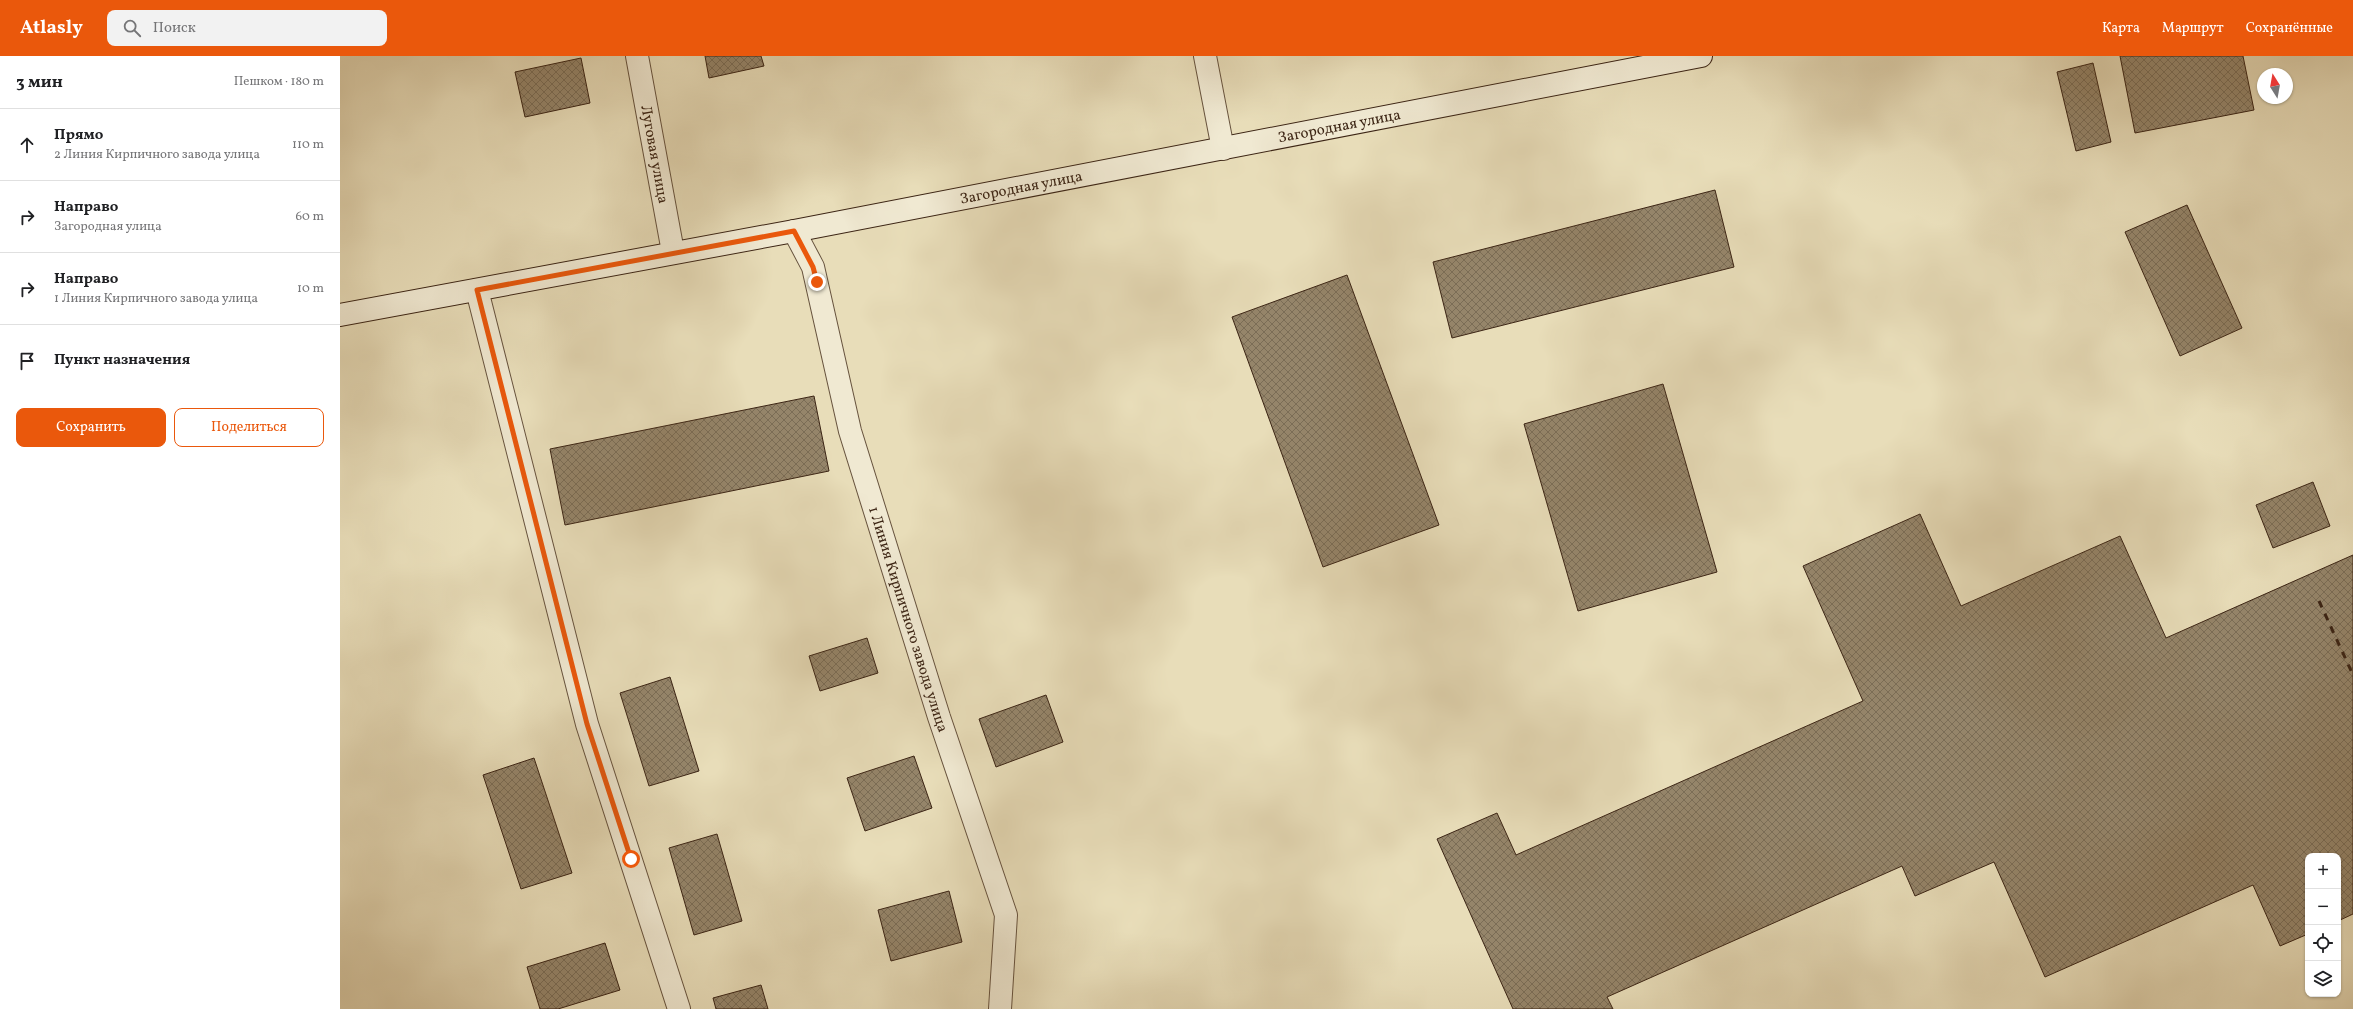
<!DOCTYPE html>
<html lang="ru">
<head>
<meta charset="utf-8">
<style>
	body { margin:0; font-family:Vollkorn,serif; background:#f2f2f2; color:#202124 }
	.controls { position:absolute; right:12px; bottom:12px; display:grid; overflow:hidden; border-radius:8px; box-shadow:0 1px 3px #0004 }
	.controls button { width:36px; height:36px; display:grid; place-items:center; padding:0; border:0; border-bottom:1px solid #e0e0e0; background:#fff; color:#202124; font:20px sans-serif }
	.compass { position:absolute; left:1917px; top:12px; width:36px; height:36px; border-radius:50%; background:#fff; box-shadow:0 1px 3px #0004; rotate:349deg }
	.stop { position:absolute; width:12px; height:12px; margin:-9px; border:3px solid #ea580c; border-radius:50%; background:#fff }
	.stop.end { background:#ea580c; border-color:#fff; box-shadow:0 1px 4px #0008 }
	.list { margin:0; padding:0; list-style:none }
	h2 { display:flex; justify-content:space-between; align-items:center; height:52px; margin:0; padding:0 16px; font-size:17px }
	h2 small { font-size:13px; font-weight:400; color:#757577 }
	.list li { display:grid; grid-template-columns:26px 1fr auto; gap:12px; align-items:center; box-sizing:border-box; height:72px; padding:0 16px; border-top:1px solid #e0e0e0 }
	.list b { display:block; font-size:15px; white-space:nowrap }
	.list p { margin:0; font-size:13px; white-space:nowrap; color:#757577 }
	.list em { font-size:13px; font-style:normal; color:#757577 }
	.actions { display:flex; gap:8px; padding:12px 16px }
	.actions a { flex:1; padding:9px 0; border:1px solid #ea580c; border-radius:8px; text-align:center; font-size:14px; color:#ea580c }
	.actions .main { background:#ea580c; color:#fff }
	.icon { flex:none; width:22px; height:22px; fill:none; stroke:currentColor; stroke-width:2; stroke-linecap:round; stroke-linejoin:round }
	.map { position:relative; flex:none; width:2013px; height:953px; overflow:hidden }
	header { display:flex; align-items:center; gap:24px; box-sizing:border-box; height:56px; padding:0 20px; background:#ea580c; color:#fff }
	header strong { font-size:19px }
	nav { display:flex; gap:22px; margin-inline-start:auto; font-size:14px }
	.search { width:280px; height:36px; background:#f2f2f2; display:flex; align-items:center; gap:10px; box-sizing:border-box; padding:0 14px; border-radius:8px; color:#757577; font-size:15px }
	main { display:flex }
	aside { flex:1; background:#fff }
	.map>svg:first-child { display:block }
</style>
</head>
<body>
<header>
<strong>Atlasly</strong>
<div class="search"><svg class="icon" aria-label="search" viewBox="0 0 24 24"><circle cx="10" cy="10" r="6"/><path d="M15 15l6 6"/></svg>Поиск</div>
<nav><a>Карта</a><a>Маршрут</a><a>Сохранённые</a></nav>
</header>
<main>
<aside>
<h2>3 мин<small>Пешком · 180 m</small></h2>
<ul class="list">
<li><svg class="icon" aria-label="ahead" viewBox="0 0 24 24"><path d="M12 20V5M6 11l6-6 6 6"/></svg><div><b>Прямо</b><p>2 Линия Кирпичного завода улица</p></div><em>110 m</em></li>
<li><svg class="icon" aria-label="right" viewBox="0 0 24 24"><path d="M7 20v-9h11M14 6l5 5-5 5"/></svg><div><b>Направо</b><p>Загородная улица</p></div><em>60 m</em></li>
<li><svg class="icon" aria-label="right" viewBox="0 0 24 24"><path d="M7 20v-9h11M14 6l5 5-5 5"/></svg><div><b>Направо</b><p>1 Линия Кирпичного завода улица</p></div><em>10 m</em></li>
<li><svg class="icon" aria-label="arrive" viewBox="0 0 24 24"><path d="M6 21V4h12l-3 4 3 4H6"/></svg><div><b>Пункт назначения</b></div></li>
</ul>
<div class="actions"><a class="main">Сохранить</a><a>Поделиться</a></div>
</aside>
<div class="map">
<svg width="2013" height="953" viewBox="0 0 2013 953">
	<defs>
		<pattern id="building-cross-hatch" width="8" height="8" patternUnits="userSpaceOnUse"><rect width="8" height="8" fill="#95856a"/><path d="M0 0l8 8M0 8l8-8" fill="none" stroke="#7b6d56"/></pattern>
	</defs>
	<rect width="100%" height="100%" fill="#e8ddb9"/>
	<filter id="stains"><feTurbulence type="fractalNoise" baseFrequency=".005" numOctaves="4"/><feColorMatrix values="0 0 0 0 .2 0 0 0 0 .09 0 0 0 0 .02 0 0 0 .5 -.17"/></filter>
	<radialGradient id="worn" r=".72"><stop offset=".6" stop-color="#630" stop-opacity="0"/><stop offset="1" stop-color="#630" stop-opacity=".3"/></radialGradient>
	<path fill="url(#building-cross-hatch)" stroke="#3c2515" d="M365,0H421L424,10L369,22Z
		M1780,0H1903L1914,54L1795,77Z
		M241,2L250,47L185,61L175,16Z
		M1753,7L1771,86L1736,95L1717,16Z
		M1375,134L1394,211L1112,282L1093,206Z
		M1847,149L1902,272L1840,300L1785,176Z
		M1007,219L1099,469L983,511L892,261Z
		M1323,328L1377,516L1238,555L1184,368Z
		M474,340L489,415L225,469L210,393Z
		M1973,426L1990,470L1933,492L1916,449Z
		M1580,458L1621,550L1780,480L1826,582L2013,499V858L1998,865V800H1968V878L1940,890L1913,829L1705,921L1654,806L1575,840L1562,810L1267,941L1273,953H1173L1097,783L1157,757L1176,799L1523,645L1463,510Z
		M527,582L538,617L480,635L469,600Z
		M330,621L359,715L309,730L280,637Z
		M706,639L723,686L656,711L639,663Z
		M574,700L592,752L525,775L507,722Z
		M194,702L232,817L181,833L143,719Z
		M377,778L402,865L354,879L329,792Z
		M609,835L622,886L551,905L538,854Z
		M265,887L280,934L218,953H200L187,911Z
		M421,929L428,953H376L373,942Z"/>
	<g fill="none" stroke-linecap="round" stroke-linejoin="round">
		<defs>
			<g id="street">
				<path id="s1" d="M297,0L333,196"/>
				<path d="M865,0L883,93"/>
				<path id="s2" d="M454,175L473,211L510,375L599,661L666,859L660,953"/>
				<path d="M137,234L247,668L339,953"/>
			</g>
			<g id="secondary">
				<path id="s3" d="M0,259L454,175L1361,0"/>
			</g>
		</defs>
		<use href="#street" stroke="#67533e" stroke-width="24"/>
		<use href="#secondary" stroke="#3c2515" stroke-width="24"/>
		<use href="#street" stroke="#f0e9d2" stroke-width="22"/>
		<use href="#secondary" stroke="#f0e9d2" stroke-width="22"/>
		<path stroke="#3c2515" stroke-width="3" stroke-dasharray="7 7" stroke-linecap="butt" d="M1979,545L2013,619"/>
	</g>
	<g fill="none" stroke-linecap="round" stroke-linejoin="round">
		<path stroke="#ea580c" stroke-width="5" d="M291,803L247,668L137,234L454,175L473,211L477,226"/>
	</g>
	<g text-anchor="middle" stroke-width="4" stroke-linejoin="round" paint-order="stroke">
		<g font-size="15" fill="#3c2515" stroke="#f0e9d2">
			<text dy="5" stroke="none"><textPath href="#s3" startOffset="1017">Загородная улица</textPath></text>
			<text dy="5" stroke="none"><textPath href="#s1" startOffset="100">Луговая улица</textPath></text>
			<text dy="5" stroke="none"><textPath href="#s3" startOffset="693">Загородная улица</textPath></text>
			<text dy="5" stroke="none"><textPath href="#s2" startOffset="406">1 Линия Кирпичного завода улица</textPath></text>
		</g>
	</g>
	<rect width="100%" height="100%" filter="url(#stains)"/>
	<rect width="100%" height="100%" fill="url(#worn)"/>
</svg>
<div class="controls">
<button>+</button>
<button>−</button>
<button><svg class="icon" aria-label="locate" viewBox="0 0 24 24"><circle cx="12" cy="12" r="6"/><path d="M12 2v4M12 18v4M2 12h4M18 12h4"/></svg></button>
<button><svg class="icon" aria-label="layers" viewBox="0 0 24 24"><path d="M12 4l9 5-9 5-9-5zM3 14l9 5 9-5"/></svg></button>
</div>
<svg class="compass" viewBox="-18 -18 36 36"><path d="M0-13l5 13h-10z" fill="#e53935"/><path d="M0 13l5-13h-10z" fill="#757577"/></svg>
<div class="stop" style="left:291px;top:803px"></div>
<div class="stop end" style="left:477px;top:226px"></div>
</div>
</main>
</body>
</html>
